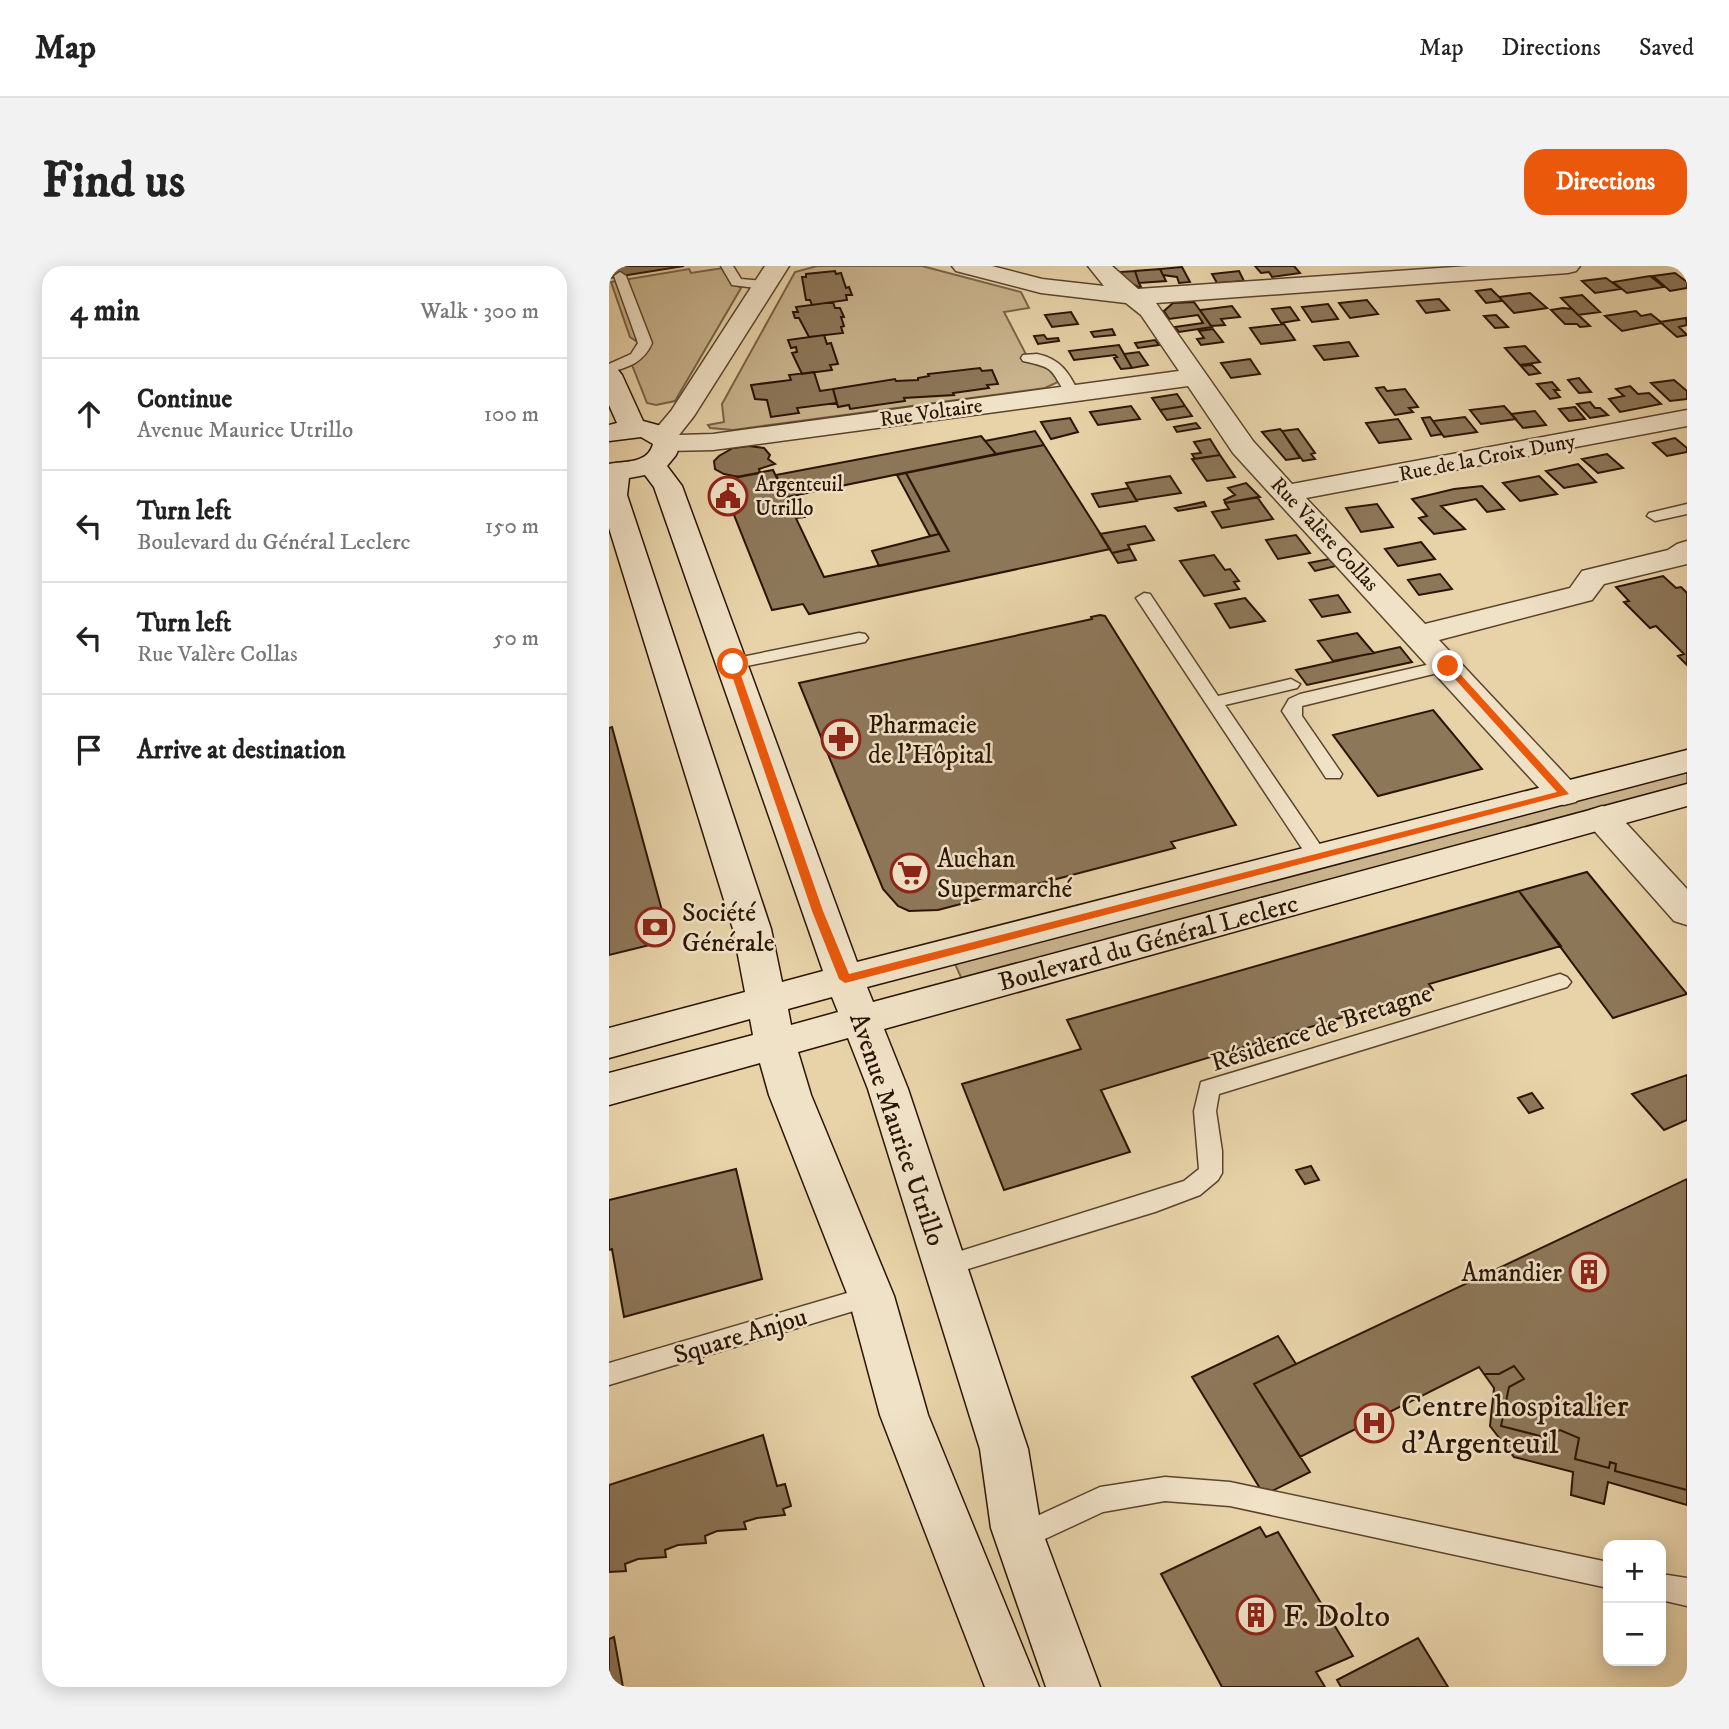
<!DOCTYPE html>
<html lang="en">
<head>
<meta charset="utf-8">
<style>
	body { margin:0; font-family:"IM FELL DW Pica",serif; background:#f2f2f2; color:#222 }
	.controls { position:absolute; right:21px; bottom:21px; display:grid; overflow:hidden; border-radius:14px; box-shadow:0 4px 18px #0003 }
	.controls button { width:63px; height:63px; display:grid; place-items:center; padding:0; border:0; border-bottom:2px solid #e0e0e0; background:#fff; color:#222; font:35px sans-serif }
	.stop { position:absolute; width:21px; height:21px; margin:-16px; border:5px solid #ea580c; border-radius:50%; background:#fff }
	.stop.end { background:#ea580c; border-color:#fff; box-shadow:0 2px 7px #0008 }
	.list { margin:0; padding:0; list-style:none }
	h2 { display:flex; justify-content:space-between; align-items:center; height:91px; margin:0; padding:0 28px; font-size:30px }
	h2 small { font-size:23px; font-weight:400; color:#767676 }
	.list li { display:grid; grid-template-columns:46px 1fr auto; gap:21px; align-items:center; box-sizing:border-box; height:112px; padding:0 28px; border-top:2px solid #e0e0e0 }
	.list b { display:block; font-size:26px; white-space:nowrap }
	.list p { margin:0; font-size:23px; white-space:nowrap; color:#767676 }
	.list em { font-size:23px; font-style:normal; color:#767676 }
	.icon { flex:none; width:38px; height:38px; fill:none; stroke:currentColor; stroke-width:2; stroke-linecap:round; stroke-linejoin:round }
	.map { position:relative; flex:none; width:1078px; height:1421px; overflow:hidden; border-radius:21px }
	header { display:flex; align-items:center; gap:42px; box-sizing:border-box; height:98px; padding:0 35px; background:#fff; border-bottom:2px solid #e0e0e0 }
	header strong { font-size:33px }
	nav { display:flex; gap:38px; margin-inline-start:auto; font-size:24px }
	.intro { display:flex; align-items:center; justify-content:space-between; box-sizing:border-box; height:168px; padding:0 42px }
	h1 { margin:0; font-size:49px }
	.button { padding:18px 32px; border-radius:21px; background:#ea580c; color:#fff; font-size:24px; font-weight:700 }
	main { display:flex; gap:42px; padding:0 42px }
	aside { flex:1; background:#fff; border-radius:21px; box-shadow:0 4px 18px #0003 }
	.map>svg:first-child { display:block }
</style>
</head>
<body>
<header>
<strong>Map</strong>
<nav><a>Map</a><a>Directions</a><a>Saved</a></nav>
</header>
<div class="intro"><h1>Find us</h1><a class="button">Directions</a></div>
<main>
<aside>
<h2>4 min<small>Walk · 300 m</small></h2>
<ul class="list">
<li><svg class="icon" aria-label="ahead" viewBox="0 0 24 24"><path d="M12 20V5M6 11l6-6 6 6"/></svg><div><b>Continue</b><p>Avenue Maurice Utrillo</p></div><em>100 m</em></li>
<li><svg class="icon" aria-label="left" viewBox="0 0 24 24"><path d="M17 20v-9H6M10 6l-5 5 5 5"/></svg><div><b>Turn left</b><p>Boulevard du Général Leclerc</p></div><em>150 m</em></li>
<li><svg class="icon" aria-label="left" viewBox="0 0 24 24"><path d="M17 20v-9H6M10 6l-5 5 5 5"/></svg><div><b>Turn left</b><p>Rue Valère Collas</p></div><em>50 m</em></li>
<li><svg class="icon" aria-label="arrive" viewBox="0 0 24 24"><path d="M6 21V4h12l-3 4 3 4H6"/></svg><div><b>Arrive at destination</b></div></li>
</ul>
</aside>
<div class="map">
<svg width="1078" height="1421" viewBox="0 0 1078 1421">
	<rect width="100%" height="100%" fill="#e8d3a9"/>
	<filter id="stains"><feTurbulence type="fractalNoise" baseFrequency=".00286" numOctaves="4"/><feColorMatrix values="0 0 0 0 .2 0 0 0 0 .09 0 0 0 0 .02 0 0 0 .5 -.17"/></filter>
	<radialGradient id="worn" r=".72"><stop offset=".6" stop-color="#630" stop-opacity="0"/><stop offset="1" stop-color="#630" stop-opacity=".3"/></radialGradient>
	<path fill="#c8b38d" stroke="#7a6448" stroke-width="2" d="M208,0H313L412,26L420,42L395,46L421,96C435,97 443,103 449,116L436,122L124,164L101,162L99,159L115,156L113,138L186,6Z
		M114,2L120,14L132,22L66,135L47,139L38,137L23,99L38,82L21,71L2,16L80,3L82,7Z
		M1078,502V522L355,718L346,698Z"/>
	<path fill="#8d7759" stroke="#2b1403" stroke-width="2" d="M0,0H75L0,12Z
		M646,0H685L691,7L663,11L660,6L652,7Z
		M573,1L581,16L570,17L568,11L554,9L551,3Z
		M551,3L557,15L530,17L526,5Z
		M226,5L227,8L232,7L237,22L240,21L243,29H237L238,34L203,39L201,34H197L193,11H197V8Z
		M526,5L530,17L533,23L519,16L511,6Z
		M630,5L635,15L608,17L603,8Z
		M1066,7L1078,16V22L1061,25L1044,10Z
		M1041,10L1055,21L1018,27L1004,16Z
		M997,12L1012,23L986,27L973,15Z
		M882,23L890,31L893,35L877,37L867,25Z
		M921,27L938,42L905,47L890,31Z
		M973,29L991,46L969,49L952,32Z
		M830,33L840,44L817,47L808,35Z
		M758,34L769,48L741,52L730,37Z
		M224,36L226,42H231L235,51H232L235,60L232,61L234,67L200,71L190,52H186L184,46H189L187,41Z
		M585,36L603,61L570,66L566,61L594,57L589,49L560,53L555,45L564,37Z
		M719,38L729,53L703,56L693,41Z
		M623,40L631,51L612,53L616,59L602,60L591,44Z
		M681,41L690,54L672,57L663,43Z
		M954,42L963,43L981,60L971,61L968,58H956L942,44Z
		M1027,45L1032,50L1042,48L1053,57L1013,65L996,50Z
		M462,46L469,58L443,61L436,49Z
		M887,49L899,61L886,62L875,50Z
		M1077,52L1078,59L1070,61L1078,69L1068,71L1051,56Z
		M675,58L686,74L652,78L641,62Z
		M503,63L506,69L485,71L482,66Z
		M604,63L614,76L592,79L588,73L595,72L590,65Z
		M215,69L218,78L222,77L229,98L221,99L223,104L193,108L183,87L188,86L187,81L182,82L179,74Z
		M435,69L438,73L449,72L450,75L429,78L425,70Z
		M546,74L550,79L529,82L526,77Z
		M740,76L749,90L715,94L705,80Z
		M510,79L523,102L512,103L505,92L508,91L506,89L465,94L460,85Z
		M916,80L931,96L911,99L896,82Z
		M530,86L539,99L523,102L515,88Z
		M641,93L651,108L622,112L612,97Z
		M923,99L931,107L920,109L912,100Z
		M371,102L373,105L383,104L389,118L378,119L380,122L344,127L345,129L295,132L296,135L241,143L240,139L229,141L224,123L286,113L287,115L309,114V112L320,110L319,108Z
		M205,106L211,125L224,123L228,137L188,142L190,147L162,151L158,134L146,133L142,119L182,114L180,109Z
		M970,112L982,126L970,127L959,114Z
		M1065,114L1078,125V133L1061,135L1042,117Z
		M943,116L950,124H945L951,131L941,133L928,118Z
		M1021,120L1029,128L1040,127L1052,138L1011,146L1000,133L1015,130L1007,123Z
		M775,121L778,125L796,123L809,141L800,142L804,146L786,149L767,122Z
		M568,128L576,140L551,144L543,132Z
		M981,136L986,142H991L999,149L981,152L968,138Z
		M522,140L531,153L489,159L481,146Z
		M576,140L583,150L558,154L551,144Z
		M895,140L907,153L872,158L861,144Z
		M966,141L976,153L960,155L950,143Z
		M926,145L937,159L914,162L902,148Z
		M821,151L824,155L833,168L822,170L813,152Z
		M856,151L868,166L835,171L824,155Z
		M461,152L469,166L442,173L432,156Z
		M789,153L802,173L770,177L757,157Z
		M587,157L591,162L568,166L565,161Z
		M671,163L673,165L691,192L677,194L653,166Z
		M689,163L706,187L702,188L706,193L694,195L673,165Z
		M426,165L435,179L387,188L376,175Z
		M372,170L387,188L178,231L167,209Z
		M1066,172L1078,182V186L1058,190L1044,177Z
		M601,173L611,189L586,193L583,188L592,187L585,176Z
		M435,179L501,283L200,348L194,338L163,344L111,214L164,204L215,311L340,285L297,207Z
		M140,180L155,182L161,189L159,193L166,198L150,203L151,207L130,211L115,208L106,203L105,195L110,190L124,182Z
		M998,188L1014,202L989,207L973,193Z
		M611,189L626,211L598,215L583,193Z
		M969,198L987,216L955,222L937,205Z
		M297,207L330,268L321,270L288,209Z
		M561,210L572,227L527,234L517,217Z
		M930,210L948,228L911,235L894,217Z
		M637,217L651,231L617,237L615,234L626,229L619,222Z
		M873,220L895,243L878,246L867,233L832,240L856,263L825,268L810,252L818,250L803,233L845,223Z
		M520,222L528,235L490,241L483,228Z
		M648,231L664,253L613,262L603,246L620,243L616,237Z
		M595,236L597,240L569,245L566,242Z
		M190,237L196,251L188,252L182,239Z
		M768,238L784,261L752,266L737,242Z
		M536,260L545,274L519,279L521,283L503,287L491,268Z
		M330,268L340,285L270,300L263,285Z
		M687,269L701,287L669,293L657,274Z
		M812,276L826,293L789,300L776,283Z
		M521,283L527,294L509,297L503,287Z
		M605,289L616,304L621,303L630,315L625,316L630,323L595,330L571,295Z
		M720,293L727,300L706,305L700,297Z
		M831,308L843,323L810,329L799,314Z
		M1054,310L1067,322L1072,321L1078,327V399L1069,390L1075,388L1047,360L1041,362L1015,336L1020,335L1007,321Z
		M729,329L741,346L713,351L701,334Z
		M636,332L656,355L621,362L606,338Z
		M491,349L496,350L627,559L562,576L566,582L329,644L300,645L289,640L274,623L190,417L483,353L482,351Z
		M748,367L765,387L724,395L709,375Z
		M791,381L803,396L698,419L687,404Z
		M824,444L873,503L769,530L724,469Z
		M3,461L61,674L0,689V462Z
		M978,606L1078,728L1004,752L910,625Z
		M910,625L952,680L820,718L824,724L492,824L521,886L395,924L353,818L472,783L458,754Z
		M1078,809V854L1055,864L1023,828Z
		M923,827L934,842L920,847L909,832Z
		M702,900L710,914L696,918L687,904Z
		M127,903L153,1013L15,1051L3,983L0,984V934Z
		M1078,913V1224L1006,1205L1007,1198L1001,1196L1000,1202L966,1193L970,1172L951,1164L935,1171L892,1160L900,1121L915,1113L905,1100L890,1108H875L870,1101L691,1191L645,1118Z
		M669,1070L687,1098L645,1118L701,1206L655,1229L583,1111Z
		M905,1100L915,1113L900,1121L892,1160L935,1171L951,1164L970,1172L966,1193L1000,1202L1001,1196L1007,1198L1006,1205L1078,1224V1239L999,1216L995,1238L962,1229L964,1206L905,1191L881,1160L885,1122L875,1108H890Z
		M154,1169L168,1220L176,1218L182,1240L174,1243L176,1249L148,1252L135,1256L137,1263L108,1265L96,1270L97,1277L69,1279L56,1284L57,1291L29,1293L16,1298L17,1305L0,1306V1219Z
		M651,1261L657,1271L669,1266L744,1390L707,1406L716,1421H613L552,1308Z
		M5,1371L14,1421H0V1373Z
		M809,1372L839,1421H732L728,1414Z"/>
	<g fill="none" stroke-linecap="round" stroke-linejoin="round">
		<defs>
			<path id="lane" d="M112,0H124L132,13L155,15L162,19L155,23L123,19Z
				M11,6L17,10L43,77C35,96 19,102 0,106V98L22,88L29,77L5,10Z
				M428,88C452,93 460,107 470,127L468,130H458C441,103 447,102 414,95L412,92L414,89Z
				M1078,238V248L1046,255L1038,250L1040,247Z
				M535,327L541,328L609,430L682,413L691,418L688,422L616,439L716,586L719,591L716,596H702L527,332Z
				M250,367L256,368L259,372L256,376L123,403L114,398L123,393Z
				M839,394L848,399L845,403L693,440V450L733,508L731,512H717L673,445L680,433L691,428Z
				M951,708L958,711L962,716L958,721L610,828L607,845L613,885V907L609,914L591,929L546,946L336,1010L327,1007L324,1000L327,993L336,990L575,915L590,903L585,845L592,816Z
				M262,1020L271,1023L274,1030L271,1037L0,1119V1097Z
				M556,1211L621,1216L999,1296V1322L621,1240L556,1235L494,1246L410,1285L400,1281L396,1272L400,1263L491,1221Z
				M1052,1308L1078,1312V1340L1052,1334Z"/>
			<path id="street" d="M156,0H180L85,150L70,169L104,168L570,105L532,49L517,37L432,27L347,5L343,0H383L433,13L495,20L479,0H503L529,23L860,0H971L967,5L959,7L547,37L644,175L683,218L1078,144V160L697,232L816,358L961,322L973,305L1059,284L1068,278L1078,275V298L995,318L983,334L830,374L967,520L972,528L967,536L955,539L943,536L624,187L579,120L104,184L58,185L48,183L40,171L62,145Z
				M993,540L1005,544L1078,623V659L1065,655L981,560L975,552L981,544Z"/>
			<path id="secondary" d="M0,101L9,104L13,109L34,155L56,161L72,177L67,189L58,200L73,220L248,696L1078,484V506L258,721L264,736L1078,518V540L275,763L299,823L419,1183L432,1262L491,1421H437L382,1262L371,1183L259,823L239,772L189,786L202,829L285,1030L319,1149L430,1421H376L271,1149L239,1030L160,829L151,797L0,839V807L144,769L141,753L0,792V762L136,726L124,663L0,262V198C15,195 39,198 44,178L32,171L0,175V159L8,157L0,139ZM36,209L45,221L214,705L173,716L162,663L18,229L20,212ZM223,731L229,746L182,759L179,743Z"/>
		</defs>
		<use href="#lane" stroke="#5a442c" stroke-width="3"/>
		<use href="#street" stroke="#5a442c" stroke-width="3"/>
		<use href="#secondary" stroke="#2b1403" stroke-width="3"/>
		<use href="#lane" fill="#f0e2c7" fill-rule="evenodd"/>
		<use href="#street" fill="#f0e2c7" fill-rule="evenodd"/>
		<use href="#secondary" fill="#f0e2c7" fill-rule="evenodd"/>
	</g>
	<path fill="#ea580c" d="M124,395L128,398L214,645L240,708L948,526L836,402V398H842L960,528L236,717L230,713L203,645L119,398Z"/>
	<defs>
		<symbol id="civic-ring" viewBox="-11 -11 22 22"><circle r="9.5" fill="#f0e2c7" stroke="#8f2418" stroke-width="1.5"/><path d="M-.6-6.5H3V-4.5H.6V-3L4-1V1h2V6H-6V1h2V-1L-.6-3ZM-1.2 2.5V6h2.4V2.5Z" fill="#8f2418"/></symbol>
		<symbol id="pharmacy-ring" viewBox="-11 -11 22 22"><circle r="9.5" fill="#f0e2c7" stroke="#8f2418" stroke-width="1.5"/><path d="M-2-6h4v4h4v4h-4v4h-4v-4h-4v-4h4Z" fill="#8f2418"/></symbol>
		<symbol id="supermarket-ring" viewBox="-11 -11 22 22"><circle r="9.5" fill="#f0e2c7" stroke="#8f2418" stroke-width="1.5"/><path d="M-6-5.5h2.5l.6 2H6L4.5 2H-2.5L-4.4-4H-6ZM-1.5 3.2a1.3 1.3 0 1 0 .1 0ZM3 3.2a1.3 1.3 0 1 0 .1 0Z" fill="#8f2418"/></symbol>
		<symbol id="bank-ring" viewBox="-11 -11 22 22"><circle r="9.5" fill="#f0e2c7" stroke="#8f2418" stroke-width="1.5"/><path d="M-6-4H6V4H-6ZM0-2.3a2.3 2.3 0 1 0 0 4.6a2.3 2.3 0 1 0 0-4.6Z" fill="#8f2418"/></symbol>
		<symbol id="building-ring" viewBox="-11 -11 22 22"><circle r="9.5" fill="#f0e2c7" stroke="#8f2418" stroke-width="1.5"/><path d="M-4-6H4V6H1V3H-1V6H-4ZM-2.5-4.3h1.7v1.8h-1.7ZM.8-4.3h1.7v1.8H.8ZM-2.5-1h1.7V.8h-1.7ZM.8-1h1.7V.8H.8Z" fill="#8f2418"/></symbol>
		<symbol id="hospital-ring" viewBox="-11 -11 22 22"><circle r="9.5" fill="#f0e2c7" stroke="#8f2418" stroke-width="1.5"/><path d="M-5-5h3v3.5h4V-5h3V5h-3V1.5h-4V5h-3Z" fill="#8f2418"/></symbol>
	</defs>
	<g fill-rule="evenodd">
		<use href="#civic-ring" x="97" y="208" width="44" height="44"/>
		<use href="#pharmacy-ring" x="210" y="451" width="44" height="44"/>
		<use href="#supermarket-ring" x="279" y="585" width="44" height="44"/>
		<use href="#bank-ring" x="24" y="639" width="44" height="44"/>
		<use href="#building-ring" x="958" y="984" width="44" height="44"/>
		<use href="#hospital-ring" x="743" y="1135" width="44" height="44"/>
		<use href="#building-ring" x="625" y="1327" width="44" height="44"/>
	</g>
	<g text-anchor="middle" stroke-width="5" stroke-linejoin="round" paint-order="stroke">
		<g font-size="21" fill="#2b1403" stroke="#f0e2c7">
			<text transform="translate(322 146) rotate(-8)" y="7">Rue Voltaire</text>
			<text transform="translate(878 191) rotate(-11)" y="7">Rue de la Croix Duny</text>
			<text transform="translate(716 268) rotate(47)" y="7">Rue Valère Collas</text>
		</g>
		<g font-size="21" fill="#2b1403" stroke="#f0e2c7" text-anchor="start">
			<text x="146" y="225">Argenteuil<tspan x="146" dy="24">Utrillo</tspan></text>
		</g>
		<g font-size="26" fill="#2b1403" stroke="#f0e2c7" text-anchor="start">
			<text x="259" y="467">Pharmacie<tspan x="259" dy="30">de l'Hôpital</tspan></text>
			<text x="328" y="601">Auchan<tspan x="328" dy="30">Supermarché</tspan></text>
			<text x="73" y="655">Société<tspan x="73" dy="30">Générale</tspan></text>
			<text x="953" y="1015" text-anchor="end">Amandier</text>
		</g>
		<g font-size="26" fill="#2b1403" stroke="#f0e2c7">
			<text transform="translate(539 676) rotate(-15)" y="9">Boulevard du Général Leclerc</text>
			<text transform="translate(712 761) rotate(-18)" y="9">Résidence de Bretagne</text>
			<text transform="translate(289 863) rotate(71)" y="9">Avenue Maurice Utrillo</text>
			<text transform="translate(131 1069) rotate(-17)" y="9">Square Anjou</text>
		</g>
		<g font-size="32" fill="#2b1403" stroke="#f0e2c7" text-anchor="start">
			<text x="792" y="1150">Centre hospitalier<tspan x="792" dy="37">d'Argenteuil</tspan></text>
			<text x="674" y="1360">F. Dolto</text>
		</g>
	</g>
	<rect width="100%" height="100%" filter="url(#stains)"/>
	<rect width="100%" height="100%" fill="url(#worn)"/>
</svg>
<div class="controls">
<button>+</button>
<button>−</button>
</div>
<div class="stop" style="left:124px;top:398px"></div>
<div class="stop end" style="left:839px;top:400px"></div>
</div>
</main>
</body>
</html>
